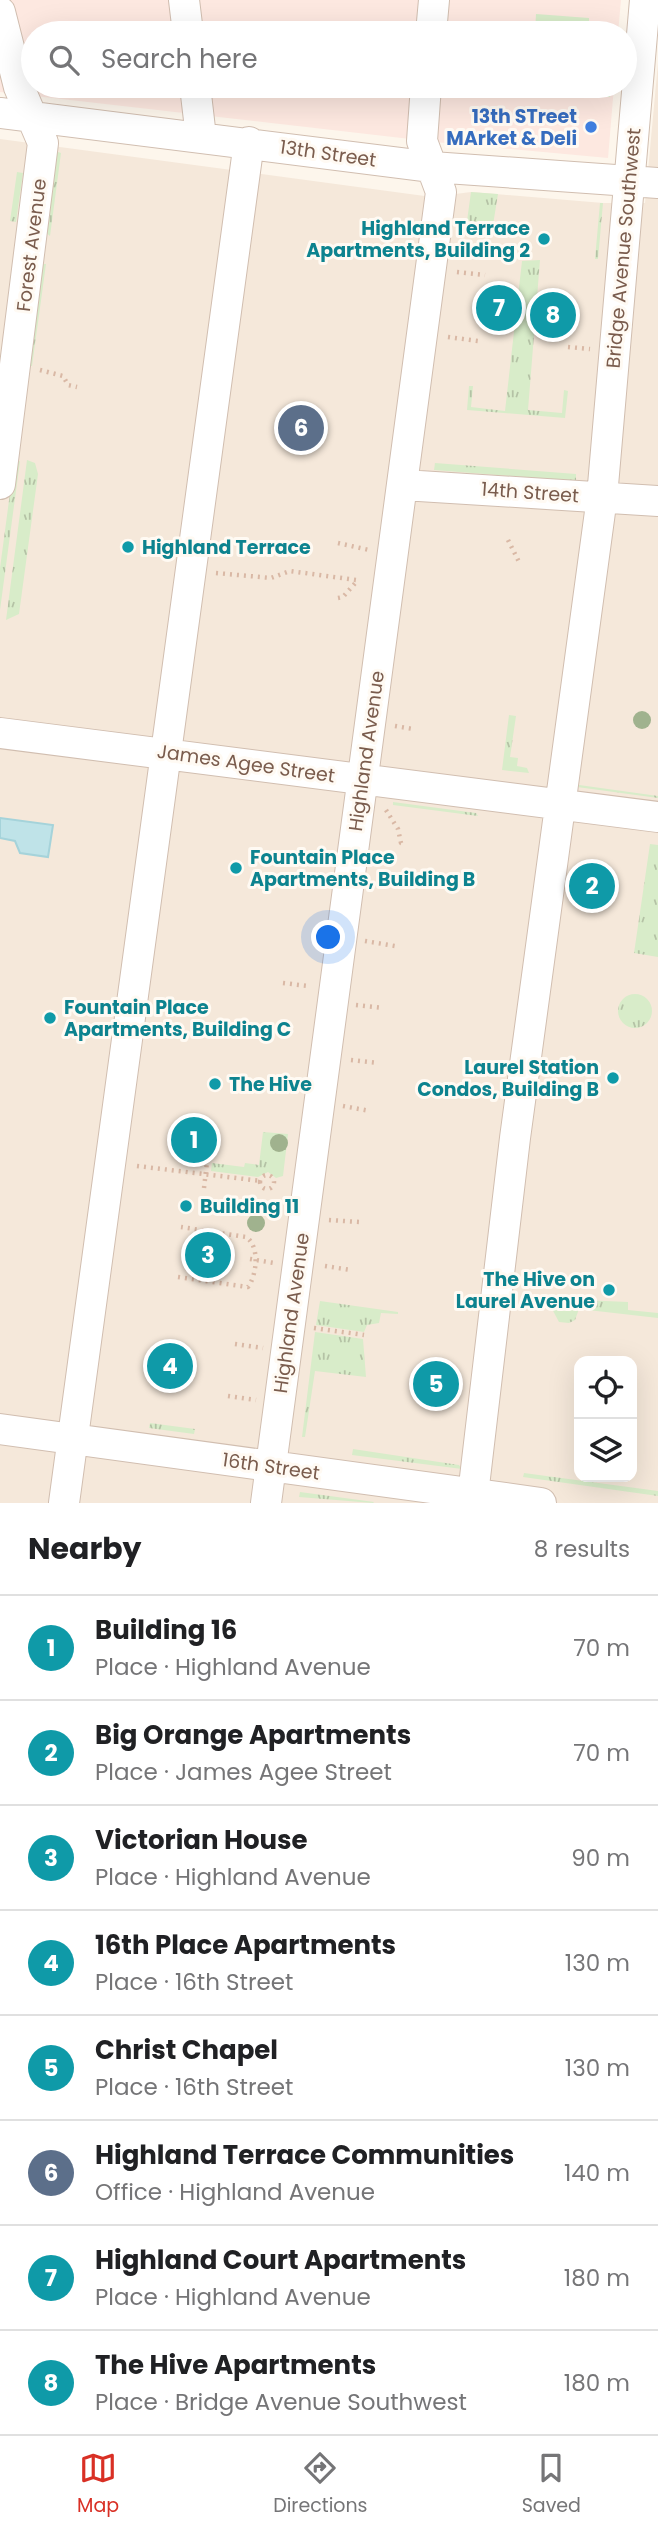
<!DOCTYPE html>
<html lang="en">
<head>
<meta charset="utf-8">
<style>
	body { margin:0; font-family:Poppins,sans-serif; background:#f6f6f6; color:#202124 }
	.controls { position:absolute; right:21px; bottom:21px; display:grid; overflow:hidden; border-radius:14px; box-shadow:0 7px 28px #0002 }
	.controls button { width:63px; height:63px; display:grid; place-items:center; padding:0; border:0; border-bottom:2px solid #e0e0e0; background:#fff; color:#202124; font:35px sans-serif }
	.you { position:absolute; left:329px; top:938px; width:24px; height:24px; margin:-18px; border:5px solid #fff; border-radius:50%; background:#1a73e8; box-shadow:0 0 0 10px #1a73e833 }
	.badge { display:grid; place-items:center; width:46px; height:46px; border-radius:50%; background:#d93025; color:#fff; font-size:23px; font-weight:700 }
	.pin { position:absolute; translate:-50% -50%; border:4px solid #fff; box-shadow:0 2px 7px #0006 }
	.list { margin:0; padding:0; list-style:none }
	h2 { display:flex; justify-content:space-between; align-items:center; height:91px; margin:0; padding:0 28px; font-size:30px }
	h2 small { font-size:23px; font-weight:400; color:#757577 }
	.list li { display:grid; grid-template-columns:46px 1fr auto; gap:21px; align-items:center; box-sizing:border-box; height:105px; padding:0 28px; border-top:2px solid #e0e0e0 }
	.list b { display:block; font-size:26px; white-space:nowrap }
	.list p { margin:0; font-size:23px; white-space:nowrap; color:#757577 }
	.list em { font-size:23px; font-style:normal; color:#757577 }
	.icon { flex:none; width:38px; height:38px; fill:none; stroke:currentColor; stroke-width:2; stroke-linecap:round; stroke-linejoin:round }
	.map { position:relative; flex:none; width:658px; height:1503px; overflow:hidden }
	.search { position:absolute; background:#fff; box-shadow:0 7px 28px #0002; left:21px; right:21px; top:21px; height:77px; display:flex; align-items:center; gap:18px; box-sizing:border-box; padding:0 24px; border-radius:38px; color:#757577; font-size:26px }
	.sheet { height:931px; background:#fff }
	nav { display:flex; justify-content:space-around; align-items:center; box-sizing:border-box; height:98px; border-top:2px solid #e0e0e0; background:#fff; font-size:19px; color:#757577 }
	nav a { display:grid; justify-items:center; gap:4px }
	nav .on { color:#d93025 }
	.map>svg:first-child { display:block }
</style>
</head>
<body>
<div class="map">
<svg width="658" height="1503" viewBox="0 0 658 1503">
	<defs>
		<pattern id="grass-tufts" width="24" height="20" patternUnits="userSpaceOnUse" patternTransform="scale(1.75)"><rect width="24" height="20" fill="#d8ecc9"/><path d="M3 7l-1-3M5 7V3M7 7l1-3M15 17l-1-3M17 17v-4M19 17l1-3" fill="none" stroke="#b4c2a5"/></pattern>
	</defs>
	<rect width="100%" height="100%" fill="#fdf6ec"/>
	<path fill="#f5e8da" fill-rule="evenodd" d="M658,63V1503H0V139L432,197L471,192L603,203H645ZM579,1361H632V1477H579Z"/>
	<path fill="#fde8e0" d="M0,0H621L618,33H33V86H614L608,158L445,143L0,92Z"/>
	<path fill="url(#grass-tufts)" d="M55,151L61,153L50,236L44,231Z
		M17,172L23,173L16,222L10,221Z
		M471,192L498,194L493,225L467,221Z
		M600,203H603L598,259H595Z
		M540,260L528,410L562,413L564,390L568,391L565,418L467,410L469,386H473L471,407L505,411L522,261Z
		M40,264H46L32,366H27Z
		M27,460L35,463L38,474L19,614L6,620Z
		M20,461L0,610V568L14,463Z
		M435,463L576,474V481L434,470Z
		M509,715L516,716L510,757L518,758L517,766L527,768L529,773L502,770Z
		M572,784L658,796V798L577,787Z
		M393,802L476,813L478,816L393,805Z
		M650,844L658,845V957L634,953Z
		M618 1011a17 17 0 1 1 34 0a17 17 0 1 1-34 0Z
		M263,1132L288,1134L283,1176L276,1178L268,1172L258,1177L211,1171L212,1163L244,1167L245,1163L259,1165Z
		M559,1299L628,1302V1310L658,1313V1318L579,1309L575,1320L569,1323L559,1322L551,1307Z
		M320,1301L398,1312V1314L381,1313L379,1323L367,1325L364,1332L316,1325Z
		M315,1332L363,1339L366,1377L315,1371L305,1437H302Z
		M150,1423L195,1429L194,1434L149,1428Z
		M353,1449L459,1465L462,1469L352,1455Z
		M524,1473L658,1491V1496L523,1477Z
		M300,1492L374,1502L373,1503L299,1497Z"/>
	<path fill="#d8ecc9" d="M536,14L589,18V25L615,27V33H535Z
		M532,86H611L610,97L531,92Z"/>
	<path fill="#bfe3e8" stroke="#a5d3da" stroke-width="2" d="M0,818L53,825L48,857L20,853L15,841L0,838Z"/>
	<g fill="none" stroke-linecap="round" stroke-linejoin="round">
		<defs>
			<path id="minor" d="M184,0L188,33
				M0,12L19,87L43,143L0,484
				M431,33L434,0
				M195,86L201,137
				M0,113L432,167L658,183
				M403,485L658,501
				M0,733L658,817
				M0,1429L541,1503
				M64,1503L249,142
				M266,1503L441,192L422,141L426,86
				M472,1503L515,1138L602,497L645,0"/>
		</defs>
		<use href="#minor" stroke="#d1beb0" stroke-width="32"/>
		<path stroke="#d9b8a5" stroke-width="4.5" stroke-dasharray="2 5" stroke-linecap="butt" d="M457,272L485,275
			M448,337L478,341
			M568,347L590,349
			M40,370L63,376L68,385L77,387
			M508,540L520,564
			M338,543L369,550
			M216,573L271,578L290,571L356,580
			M338,598L343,597L358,580
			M395,726L413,729
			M386,810L398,829L401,843L405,844
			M365,941L395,946
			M283,983L308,986
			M356,1005L383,1008
			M351,1060L378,1063
			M343,1106L370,1111
			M137,1166L261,1181
			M260 1182a7 7 0 1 1 14 0a7 7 0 1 1-14 0Z
			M204,1188L207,1162
			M329,1220L359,1222
			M250,1259L274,1263
			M325,1266L351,1270
			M178,1277L248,1287C257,1275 260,1246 246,1237L181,1227
			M314,1328L364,1335
			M235,1344L263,1348
			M228,1396L256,1400"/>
		<use href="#minor" stroke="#fff" stroke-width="30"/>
	</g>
	<g fill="#a0b28e">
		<circle cx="642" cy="720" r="9"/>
		<circle cx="279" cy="1143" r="9"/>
		<circle cx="256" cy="1223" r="9"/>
	</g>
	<circle fill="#3f7fe0" stroke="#fffaf3" stroke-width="2.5" cx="591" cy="127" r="7"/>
	<g fill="#0f9aa8" stroke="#fffaf3" stroke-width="2.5">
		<circle cx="544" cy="239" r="7"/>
		<circle cx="128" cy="547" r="7"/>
		<circle cx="236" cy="868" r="7"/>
		<circle cx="50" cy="1018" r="7"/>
		<circle cx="613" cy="1078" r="7"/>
		<circle cx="215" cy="1084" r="7"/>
		<circle cx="186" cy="1206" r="7"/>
		<circle cx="609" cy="1290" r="7"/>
	</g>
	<g text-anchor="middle" stroke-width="6" stroke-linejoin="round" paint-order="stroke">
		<g font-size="19" font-weight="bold" fill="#366cbe" stroke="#fffaf3" text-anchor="end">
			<text x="577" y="123">13th STreet<tspan x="577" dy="22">MArket &amp; Deli</tspan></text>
		</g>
		<g font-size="19" fill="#7a5c4d" stroke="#fffaf3">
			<text transform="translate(328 153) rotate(8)" y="7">13th Street</text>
			<text transform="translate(31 245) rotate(-83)" y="7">Forest Avenue</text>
			<text transform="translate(623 248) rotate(-85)" y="7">Bridge Avenue Southwest</text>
			<text transform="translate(530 492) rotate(4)" y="7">14th Street</text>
			<text transform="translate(366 751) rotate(-82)" y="7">Highland Avenue</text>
			<text transform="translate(246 763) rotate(8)" y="7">James Agee Street</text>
			<text transform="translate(291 1313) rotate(-82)" y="7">Highland Avenue</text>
			<text transform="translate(271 1466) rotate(8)" y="7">16th Street</text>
		</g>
		<g font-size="19" font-weight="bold" fill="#0d838f" stroke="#fffaf3" text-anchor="start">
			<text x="530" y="235" text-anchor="end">Highland Terrace<tspan x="530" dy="22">Apartments, Building 2</tspan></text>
			<text x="142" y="554">Highland Terrace</text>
			<text x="250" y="864">Fountain Place<tspan x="250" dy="22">Apartments, Building B</tspan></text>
			<text x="64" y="1014">Fountain Place<tspan x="64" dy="22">Apartments, Building C</tspan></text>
			<text x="599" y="1074" text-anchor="end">Laurel Station<tspan x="599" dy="22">Condos, Building B</tspan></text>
			<text x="229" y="1091">The Hive</text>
			<text x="200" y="1213">Building 11</text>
			<text x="595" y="1286" text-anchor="end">The Hive on<tspan x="595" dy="22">Laurel Avenue</tspan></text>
		</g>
	</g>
</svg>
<div class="controls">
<button><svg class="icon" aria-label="locate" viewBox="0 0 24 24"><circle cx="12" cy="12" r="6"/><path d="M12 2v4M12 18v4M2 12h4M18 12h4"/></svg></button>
<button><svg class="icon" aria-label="layers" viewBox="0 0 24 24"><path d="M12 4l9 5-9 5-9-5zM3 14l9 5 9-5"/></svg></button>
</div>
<div class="you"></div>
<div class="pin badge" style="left:194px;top:1140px;background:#0f9aa8">1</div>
<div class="pin badge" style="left:592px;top:886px;background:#0f9aa8">2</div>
<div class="pin badge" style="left:208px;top:1255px;background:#0f9aa8">3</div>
<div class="pin badge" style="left:170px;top:1366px;background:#0f9aa8">4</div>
<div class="pin badge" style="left:436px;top:1384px;background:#0f9aa8">5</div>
<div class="pin badge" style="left:301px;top:428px;background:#5c6f8a">6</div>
<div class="pin badge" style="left:499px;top:308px;background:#0f9aa8">7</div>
<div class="pin badge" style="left:553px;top:315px;background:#0f9aa8">8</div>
<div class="search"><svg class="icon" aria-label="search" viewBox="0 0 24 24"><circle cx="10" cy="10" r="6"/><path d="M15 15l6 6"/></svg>Search here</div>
</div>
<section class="sheet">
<h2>Nearby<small>8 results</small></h2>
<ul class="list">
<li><span class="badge" style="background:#0f9aa8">1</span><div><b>Building 16</b><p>Place · Highland Avenue</p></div><em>70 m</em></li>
<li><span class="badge" style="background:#0f9aa8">2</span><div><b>Big Orange Apartments</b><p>Place · James Agee Street</p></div><em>70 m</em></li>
<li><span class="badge" style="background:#0f9aa8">3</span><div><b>Victorian House</b><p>Place · Highland Avenue</p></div><em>90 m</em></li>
<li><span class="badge" style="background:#0f9aa8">4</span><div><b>16th Place Apartments</b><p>Place · 16th Street</p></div><em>130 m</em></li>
<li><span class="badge" style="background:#0f9aa8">5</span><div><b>Christ Chapel</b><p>Place · 16th Street</p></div><em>130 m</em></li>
<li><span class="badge" style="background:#5c6f8a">6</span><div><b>Highland Terrace Communities</b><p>Office · Highland Avenue</p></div><em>140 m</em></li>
<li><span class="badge" style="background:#0f9aa8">7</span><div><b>Highland Court Apartments</b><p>Place · Highland Avenue</p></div><em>180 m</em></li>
<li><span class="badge" style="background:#0f9aa8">8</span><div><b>The Hive Apartments</b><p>Place · Bridge Avenue Southwest</p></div><em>180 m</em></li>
</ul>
</section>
<nav>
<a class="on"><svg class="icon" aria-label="map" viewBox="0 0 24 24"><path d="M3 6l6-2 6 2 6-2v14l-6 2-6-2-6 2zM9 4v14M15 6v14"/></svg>Map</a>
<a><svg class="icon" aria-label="directions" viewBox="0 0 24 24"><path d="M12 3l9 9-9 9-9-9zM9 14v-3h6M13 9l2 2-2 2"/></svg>Directions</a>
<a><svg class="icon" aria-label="saved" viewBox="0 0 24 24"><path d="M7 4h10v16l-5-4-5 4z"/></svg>Saved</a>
</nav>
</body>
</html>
